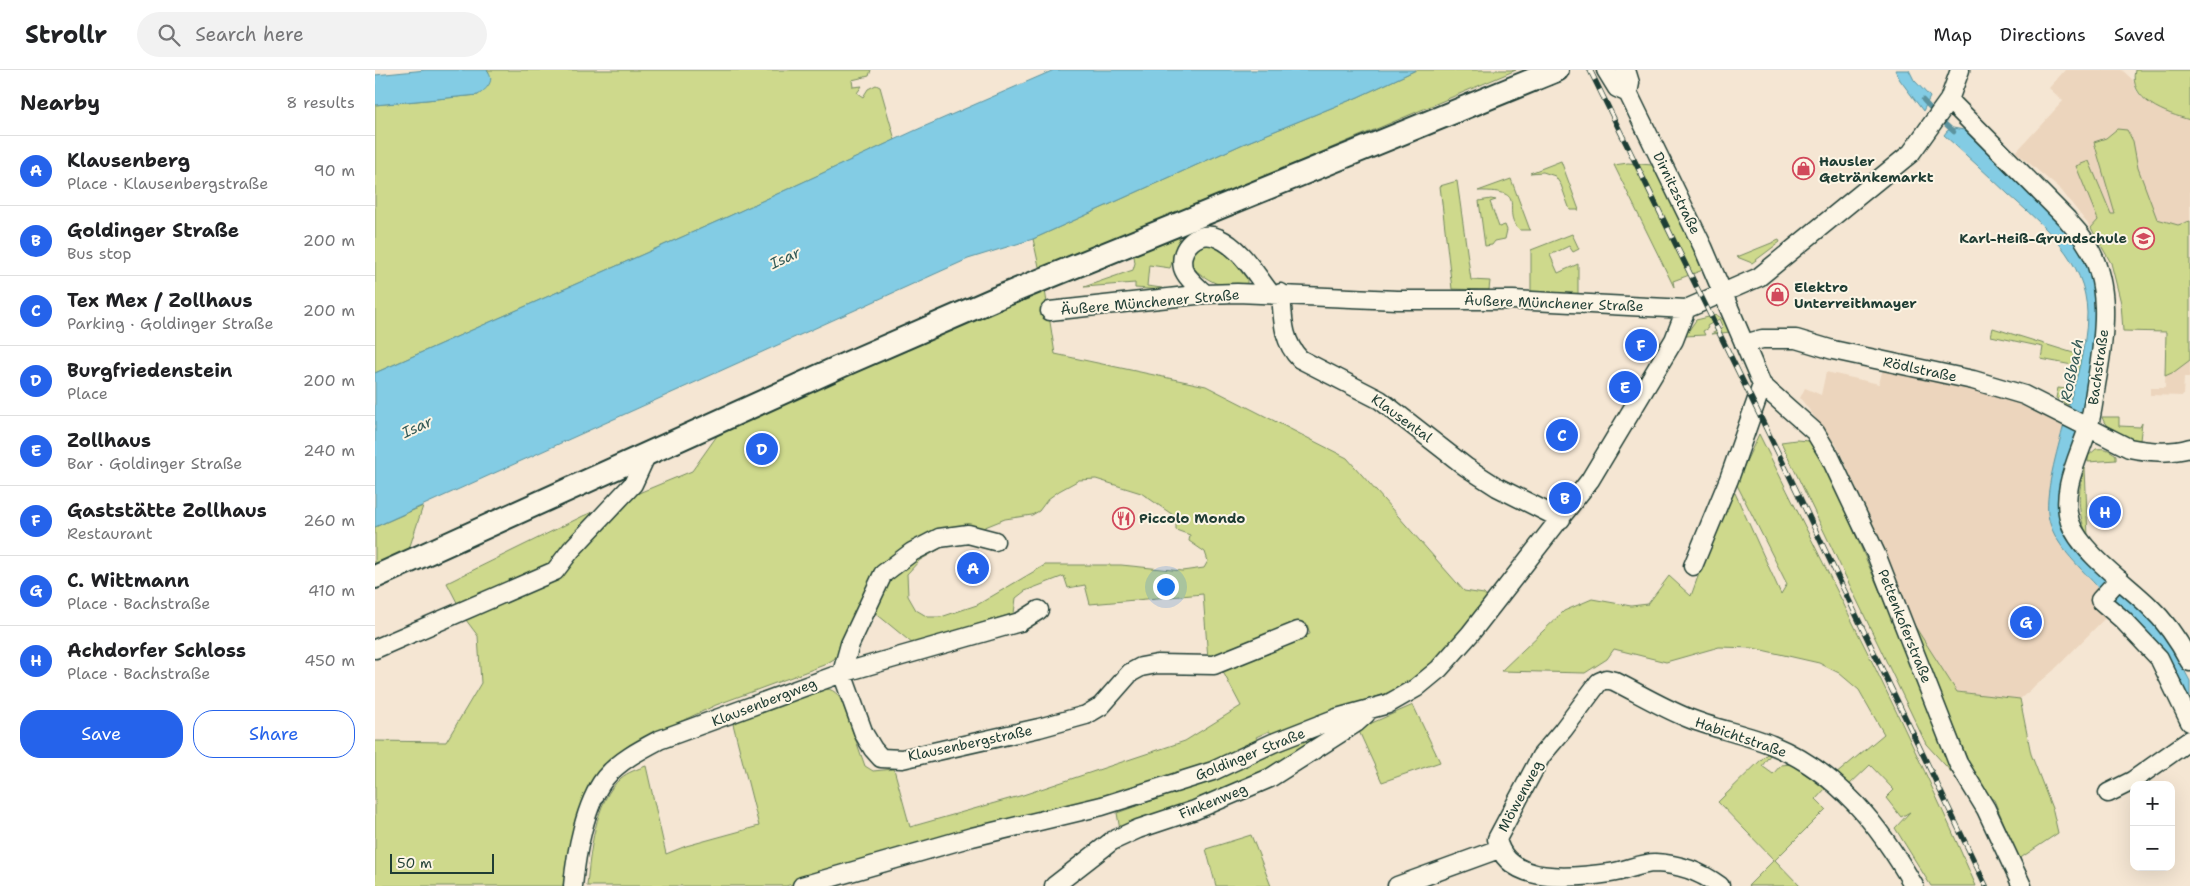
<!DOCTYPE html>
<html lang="en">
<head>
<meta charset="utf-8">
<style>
	body { margin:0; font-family:"Shantell Sans",sans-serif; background:#f2f2f2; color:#202124 }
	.controls { position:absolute; right:15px; bottom:15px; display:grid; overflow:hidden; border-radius:10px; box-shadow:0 5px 20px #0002 }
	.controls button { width:45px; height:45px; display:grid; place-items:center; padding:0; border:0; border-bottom:1px solid #e0e0e0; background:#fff; color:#202124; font:25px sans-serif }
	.scale { position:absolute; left:15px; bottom:12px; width:104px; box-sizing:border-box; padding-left:5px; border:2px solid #1f3d34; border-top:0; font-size:14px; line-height:18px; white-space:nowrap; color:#1f3d34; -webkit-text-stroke:4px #fcf5e5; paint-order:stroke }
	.you { position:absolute; left:790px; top:516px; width:18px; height:18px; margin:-12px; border:4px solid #fff; border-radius:50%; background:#1a73e8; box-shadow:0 0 0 8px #1a73e833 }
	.badge { display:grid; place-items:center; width:32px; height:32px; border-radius:50%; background:#2563eb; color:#fff; font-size:16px; font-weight:700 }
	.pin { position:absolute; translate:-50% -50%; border:2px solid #fff; box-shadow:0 1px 5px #0006 }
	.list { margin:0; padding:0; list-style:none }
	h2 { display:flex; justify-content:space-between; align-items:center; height:65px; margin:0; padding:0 20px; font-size:21px }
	h2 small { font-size:16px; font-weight:400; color:#757577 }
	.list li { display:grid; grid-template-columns:32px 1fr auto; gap:15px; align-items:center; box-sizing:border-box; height:70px; padding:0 20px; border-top:1px solid #e0e0e0 }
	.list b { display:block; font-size:19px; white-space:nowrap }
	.list p { margin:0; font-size:16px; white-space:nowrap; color:#757577 }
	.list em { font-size:16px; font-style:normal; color:#757577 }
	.actions { display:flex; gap:10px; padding:15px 20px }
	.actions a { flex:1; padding:11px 0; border:1px solid #2563eb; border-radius:20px; text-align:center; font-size:18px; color:#2563eb }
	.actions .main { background:#2563eb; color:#fff }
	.icon { flex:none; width:28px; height:28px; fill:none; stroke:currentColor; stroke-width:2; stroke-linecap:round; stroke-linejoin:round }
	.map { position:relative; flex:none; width:1815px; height:816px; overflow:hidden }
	header { display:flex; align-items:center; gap:30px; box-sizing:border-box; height:70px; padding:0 25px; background:#fff; border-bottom:1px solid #e0e0e0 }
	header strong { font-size:24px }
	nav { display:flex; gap:28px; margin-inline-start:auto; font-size:18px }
	.search { width:350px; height:45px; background:#f2f2f2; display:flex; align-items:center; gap:12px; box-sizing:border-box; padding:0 18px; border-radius:28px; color:#757577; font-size:19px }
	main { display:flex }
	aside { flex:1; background:#fff }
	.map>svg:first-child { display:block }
</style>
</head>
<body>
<header>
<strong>Strollr</strong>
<div class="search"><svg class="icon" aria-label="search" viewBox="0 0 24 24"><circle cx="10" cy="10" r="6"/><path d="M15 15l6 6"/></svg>Search here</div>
<nav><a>Map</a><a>Directions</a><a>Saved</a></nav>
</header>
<main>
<aside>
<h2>Nearby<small>8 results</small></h2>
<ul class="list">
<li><span class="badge">A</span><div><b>Klausenberg</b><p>Place · Klausenbergstraße</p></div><em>90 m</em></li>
<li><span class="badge">B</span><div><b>Goldinger Straße</b><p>Bus stop</p></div><em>200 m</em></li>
<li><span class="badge">C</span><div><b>Tex Mex / Zollhaus</b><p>Parking · Goldinger Straße</p></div><em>200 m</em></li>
<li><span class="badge">D</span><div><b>Burgfriedenstein</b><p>Place</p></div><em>200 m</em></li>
<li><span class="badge">E</span><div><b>Zollhaus</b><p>Bar · Goldinger Straße</p></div><em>240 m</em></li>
<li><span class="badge">F</span><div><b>Gaststätte Zollhaus</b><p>Restaurant</p></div><em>260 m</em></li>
<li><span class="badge">G</span><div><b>C. Wittmann</b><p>Place · Bachstraße</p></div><em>410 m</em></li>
<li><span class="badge">H</span><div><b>Achdorfer Schloss</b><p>Place · Bachstraße</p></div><em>450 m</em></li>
</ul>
<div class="actions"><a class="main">Save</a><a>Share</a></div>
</aside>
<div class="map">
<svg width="1815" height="816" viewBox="0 0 1815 816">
	<rect width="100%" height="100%" fill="#f5e6d3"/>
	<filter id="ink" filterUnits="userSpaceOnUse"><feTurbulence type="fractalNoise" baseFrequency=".02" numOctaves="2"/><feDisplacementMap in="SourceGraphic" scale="10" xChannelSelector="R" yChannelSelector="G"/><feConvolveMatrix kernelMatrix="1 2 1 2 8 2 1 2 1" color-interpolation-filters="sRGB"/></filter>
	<g filter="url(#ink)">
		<path fill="#ecd5bd" d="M1690,0H1747L1758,10L1761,20L1768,29L1801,46L1815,50V307H1809L1808,326L1775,325V318H1790L1791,262L1748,261L1746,233L1736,193L1716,158L1686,120L1641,82L1688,31L1674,18Z
			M1508,298L1628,325L1689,353L1681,387L1673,436L1692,483L1724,520L1732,546L1679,600L1645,629L1582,622L1534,547L1492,441L1462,376L1425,328L1430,318L1446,325L1451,302L1504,314Z"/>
		<path fill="#ced98c" stroke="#768b60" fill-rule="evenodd" d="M112,0H496L494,6L477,10L478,17L487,16L482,23L488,27L493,19L501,15L505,17L520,70L350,148L0,303V35L103,25L114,2Z
			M1041,0H1141L665,201L658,169L868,74L983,27Z
			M1760,0H1815V50C1791,43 1753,31 1760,0Z
			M1742,59L1752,60L1758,71L1763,98L1782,149L1803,155L1815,151V290L1799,302L1790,306L1791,262L1748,261L1746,233L1736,193L1716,158L1723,150L1701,96L1714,91L1736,144H1740L1719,72L1731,68Z
			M1186,91L1204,140H1195L1186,115L1180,106L1168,102L1155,103Z
			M1253,93L1277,95L1280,99L1328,200L1298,211L1299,217L1239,95Z
			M1136,109L1155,160H1145C1123,140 1158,120 1103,121Z
			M1082,111L1096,210L1115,211L1114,220L1077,219L1065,116Z
			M1116,129L1121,130L1115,132L1124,157L1130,155L1132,160L1130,169L1120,171L1117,175L1110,176L1104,131Z
			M1197,164L1204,179L1198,182L1194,176L1175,185L1183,203L1203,194V224L1156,223V180Z
			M800,165L805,169L795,198L774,195L772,216L787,218V220L760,218V213L709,217L758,200L760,193L759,186L752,185Z
			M1404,170L1405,172L1377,193L1362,187Z
			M838,173L849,180L872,209V215C854,224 826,208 815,194V188L824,175Z
			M670,220L680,284L831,316L972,388L1089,521L1109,524L1115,531L1061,589L1031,616L897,665L894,661L881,667L884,673L805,705L723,731L490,792L411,816H212C215,783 220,730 246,708C253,702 263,699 271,696L291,784L311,776L384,756L357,650L447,619C459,618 463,624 468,634L490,696L498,701L519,699L535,757L648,725L810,671L866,636L847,600L935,564L932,554L833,589L828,524L715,534L710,515L693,518L689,506L650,521L641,528L639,543L538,574L498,541L459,589L449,595L341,635L281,663L249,682L198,763L188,816H0V671L71,672L106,613L103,566L91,550L72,513L208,446L317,401L344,363L478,302ZM721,409L766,423L798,445L801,451V460L815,465L814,471L830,482L833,491L829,498L807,501L746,495H670L602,535L566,547H553L541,540L533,526L532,504L545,490L588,466L630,449L657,445L664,441L673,429L684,421L704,410Z
			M1342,245L1350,251L1356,262L1336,264L1348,258L1344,249L1332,256L1333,258L1328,261L1330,265L1310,266L1321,250Z
			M1618,258L1708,286L1693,335L1681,328L1683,318L1692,319L1697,295L1666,289L1668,277L1616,266Z
			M1727,347H1744V356L1765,357L1767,353L1765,370C1751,370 1731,361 1727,347Z
			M1384,364C1458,514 1535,662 1601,816H1556L1520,758L1535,742L1526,747L1511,728L1519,720L1495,695L1472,717L1460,705L1509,664L1484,620L1464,603L1444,593L1378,578L1344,577L1291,592L1239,579L1232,589L1210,603L1126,601L1189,541L1217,529L1256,536L1273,534L1294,506L1316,526L1353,423H1360L1406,524L1412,514L1361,413Z
			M1421,370L1435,371L1445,382L1588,715L1551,674L1406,372Z
			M1721,379C1729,378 1734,379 1741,385V390L1713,392V386Z
			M1710,398L1713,467C1702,443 1702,422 1710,398Z
			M48,436L34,479L0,495V457Z
			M1534,547L1582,622L1645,629L1656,684L1678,741L1683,763L1644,789L1619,730L1611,725L1601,710Z
			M1038,635L1065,692L1007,712L983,659Z
			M977,650L874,711L745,760L742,743L843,707L903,678Z
			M1393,683L1395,685L1387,696L1398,704L1406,695L1417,694L1450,719L1441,729L1451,739L1400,790L1425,816H1373L1399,790L1343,732Z
			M876,765L896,816H841L831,779Z"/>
		<path fill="#83cce4" stroke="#5b939e" d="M51,0H112C121,10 112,19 103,25L0,35V5Z
			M679,0H1041L983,27L868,74L658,169L593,189L0,457V303L350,148L539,61Z
			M1520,0H1534L1539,10L1555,27L1548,41L1525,10Z
			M1578,58L1589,60C1610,80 1630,101 1651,122C1669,141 1691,157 1705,180C1746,248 1700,357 1687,429L1743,520L1775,548L1799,581L1815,611V641C1785,601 1756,559 1725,520C1707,498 1681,478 1674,450C1668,426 1683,379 1689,354C1698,317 1712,281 1712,243C1711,190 1669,156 1633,124C1612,104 1590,84 1569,65L1572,61Z"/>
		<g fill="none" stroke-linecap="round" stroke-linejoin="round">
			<path stroke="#5b939e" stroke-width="4.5" d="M1548,30L1560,43
				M1565,49L1579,62"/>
			<defs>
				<path id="minor" d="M1231,0L1242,18L1253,23
					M1251,0L1255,13L1253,23L1328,177L1387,315L1440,362L1455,387L1501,484L1583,693L1611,739L1647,816
					M1574,30L1692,149C1697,156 1704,162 1709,170C1737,210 1730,264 1722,309C1719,325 1718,342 1713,358C1704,387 1685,420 1695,452C1705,482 1753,515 1775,537C1791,552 1805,573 1815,592
					M906,223C908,248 907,271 925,289L1005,330L1091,397L1122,417L1186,449
					M830,224C823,217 811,208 808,198C803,177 824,159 843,168C866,178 881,205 896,224
					M675,241L830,224L862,223L1022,230H1138L1311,239L1384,207L1536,83L1574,30L1585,0
					M1369,274L1387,269H1421L1458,280L1598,310L1649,325L1754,378C1774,382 1795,384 1815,378
					M620,471L593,464L564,468L537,482L508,504L475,574L467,603L489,664L498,679L506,688L527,689L664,658L711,645L726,636L755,603L766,597L782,594L839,595L923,561
					M1318,496L1354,409L1387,315
					M1744,509L1725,530L1748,550L1784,588L1815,652
					M0,579L180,501L196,480L258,414L271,386
					M1733,723L1757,711L1815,670
					M198,816C201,783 210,734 230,708C244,691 265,680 284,670L467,603L645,552L664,540
					M427,816L597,767L727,736L838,701L898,673L962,648L1013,634L1041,618L1064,599L1095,564L1215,410L1299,270L1311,239
					M679,816L737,771L763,759L820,740L895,708L981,653L991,644
					M1022,816L1124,779
					M1345,816C1326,802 1304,794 1280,793C1266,793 1250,801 1235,803C1199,808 1132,816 1122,769L1166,686L1188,660L1224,612L1231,609L1239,611C1263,623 1288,638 1313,648C1340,659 1370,664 1397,675C1463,702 1505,756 1539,816"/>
				<path id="major" d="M0,507L475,292L622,228L1182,0"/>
			</defs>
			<use href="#minor" stroke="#1f3d34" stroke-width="21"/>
			<use href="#major" stroke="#1f3d34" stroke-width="26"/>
			<use href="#minor" stroke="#fcf5e5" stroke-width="18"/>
			<use href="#major" stroke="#fcf5e5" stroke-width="22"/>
			<defs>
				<path id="rail" d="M1215,0L1414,405L1611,816"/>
			</defs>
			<use href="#rail" stroke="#1f3d34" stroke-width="5.5"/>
			<use href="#rail" stroke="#fcf5e5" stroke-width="4" stroke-dasharray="11" stroke-linecap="butt"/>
		</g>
	</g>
	<defs>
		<symbol id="shop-ring" viewBox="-11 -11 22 22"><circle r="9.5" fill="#fcf5e5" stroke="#d1495b" stroke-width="1.5"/><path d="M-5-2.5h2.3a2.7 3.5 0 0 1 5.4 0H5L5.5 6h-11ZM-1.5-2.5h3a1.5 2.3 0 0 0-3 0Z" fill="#d1495b"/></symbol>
		<symbol id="school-ring" viewBox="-11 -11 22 22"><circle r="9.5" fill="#fcf5e5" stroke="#d1495b" stroke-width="1.5"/><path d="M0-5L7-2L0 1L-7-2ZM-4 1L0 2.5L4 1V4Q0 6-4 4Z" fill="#d1495b"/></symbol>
		<symbol id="restaurant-ring" viewBox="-11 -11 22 22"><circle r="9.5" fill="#fcf5e5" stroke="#d1495b" stroke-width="1.5"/><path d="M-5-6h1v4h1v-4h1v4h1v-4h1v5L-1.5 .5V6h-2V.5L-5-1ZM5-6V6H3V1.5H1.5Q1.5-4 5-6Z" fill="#d1495b"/></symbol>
	</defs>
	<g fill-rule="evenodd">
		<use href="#shop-ring" x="1416" y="86" width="25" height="25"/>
		<use href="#school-ring" x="1756" y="156" width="25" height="25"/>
		<use href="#shop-ring" x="1390" y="212" width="25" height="25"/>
		<use href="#restaurant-ring" x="736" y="436" width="25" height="25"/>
	</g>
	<g text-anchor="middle" stroke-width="4" stroke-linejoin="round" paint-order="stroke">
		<g font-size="14" font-weight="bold" fill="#1f3d34" stroke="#fcf5e5" text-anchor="start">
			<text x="1444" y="96">Hausler<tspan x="1444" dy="16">Getränkemarkt</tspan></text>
			<text x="1752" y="173" text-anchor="end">Karl-Heiß-Grundschule</text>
			<text x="1419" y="222">Elektro<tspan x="1419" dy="16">Unterreithmayer</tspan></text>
			<text x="764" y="453">Piccolo Mondo</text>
		</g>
		<g font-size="14" fill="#1f3d34" stroke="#fcf5e5">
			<text transform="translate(1302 123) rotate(64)" y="5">Dirnitzstraße</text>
			<text transform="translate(775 232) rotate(-5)" y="5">Äußere Münchener Straße</text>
			<text transform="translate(1179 233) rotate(2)" y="5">Äußere Münchener Straße</text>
			<text transform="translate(1723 297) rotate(-82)" y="5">Bachstraße</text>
			<text transform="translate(1545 299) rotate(12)" y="5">Rödlstraße</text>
			<text transform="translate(1027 348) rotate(36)" y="5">Klausental</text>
			<text transform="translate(1530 556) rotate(68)" y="5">Pettenkoferstraße</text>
			<text transform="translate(389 632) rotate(-21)" y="5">Klausenbergweg</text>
			<text transform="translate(1366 667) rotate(19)" y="5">Habichtstraße</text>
			<text transform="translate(595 673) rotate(-12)" y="5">Klausenbergstraße</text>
			<text transform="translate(875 684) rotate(-22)" y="5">Goldinger Straße</text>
			<text transform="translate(1145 726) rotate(-62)" y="5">Möwenweg</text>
			<text transform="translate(838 731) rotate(-22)" y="5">Finkenweg</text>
		</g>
		<g font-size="15" font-style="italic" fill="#335a57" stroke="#fcf5e5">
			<text transform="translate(410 188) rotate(-25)" y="5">Isar</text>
			<text transform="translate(1697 300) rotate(-78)" y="5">Roßbach</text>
			<text transform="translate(42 357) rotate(-25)" y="5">Isar</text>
		</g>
	</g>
</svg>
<div class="controls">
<button>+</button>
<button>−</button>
</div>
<div class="scale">50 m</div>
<div class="you"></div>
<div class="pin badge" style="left:598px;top:498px">A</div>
<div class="pin badge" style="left:1190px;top:428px">B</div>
<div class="pin badge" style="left:1187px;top:365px">C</div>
<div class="pin badge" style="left:387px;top:379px">D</div>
<div class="pin badge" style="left:1250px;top:317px">E</div>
<div class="pin badge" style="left:1266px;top:275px">F</div>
<div class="pin badge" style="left:1651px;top:552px">G</div>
<div class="pin badge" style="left:1730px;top:442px">H</div>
</div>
</main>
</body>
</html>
